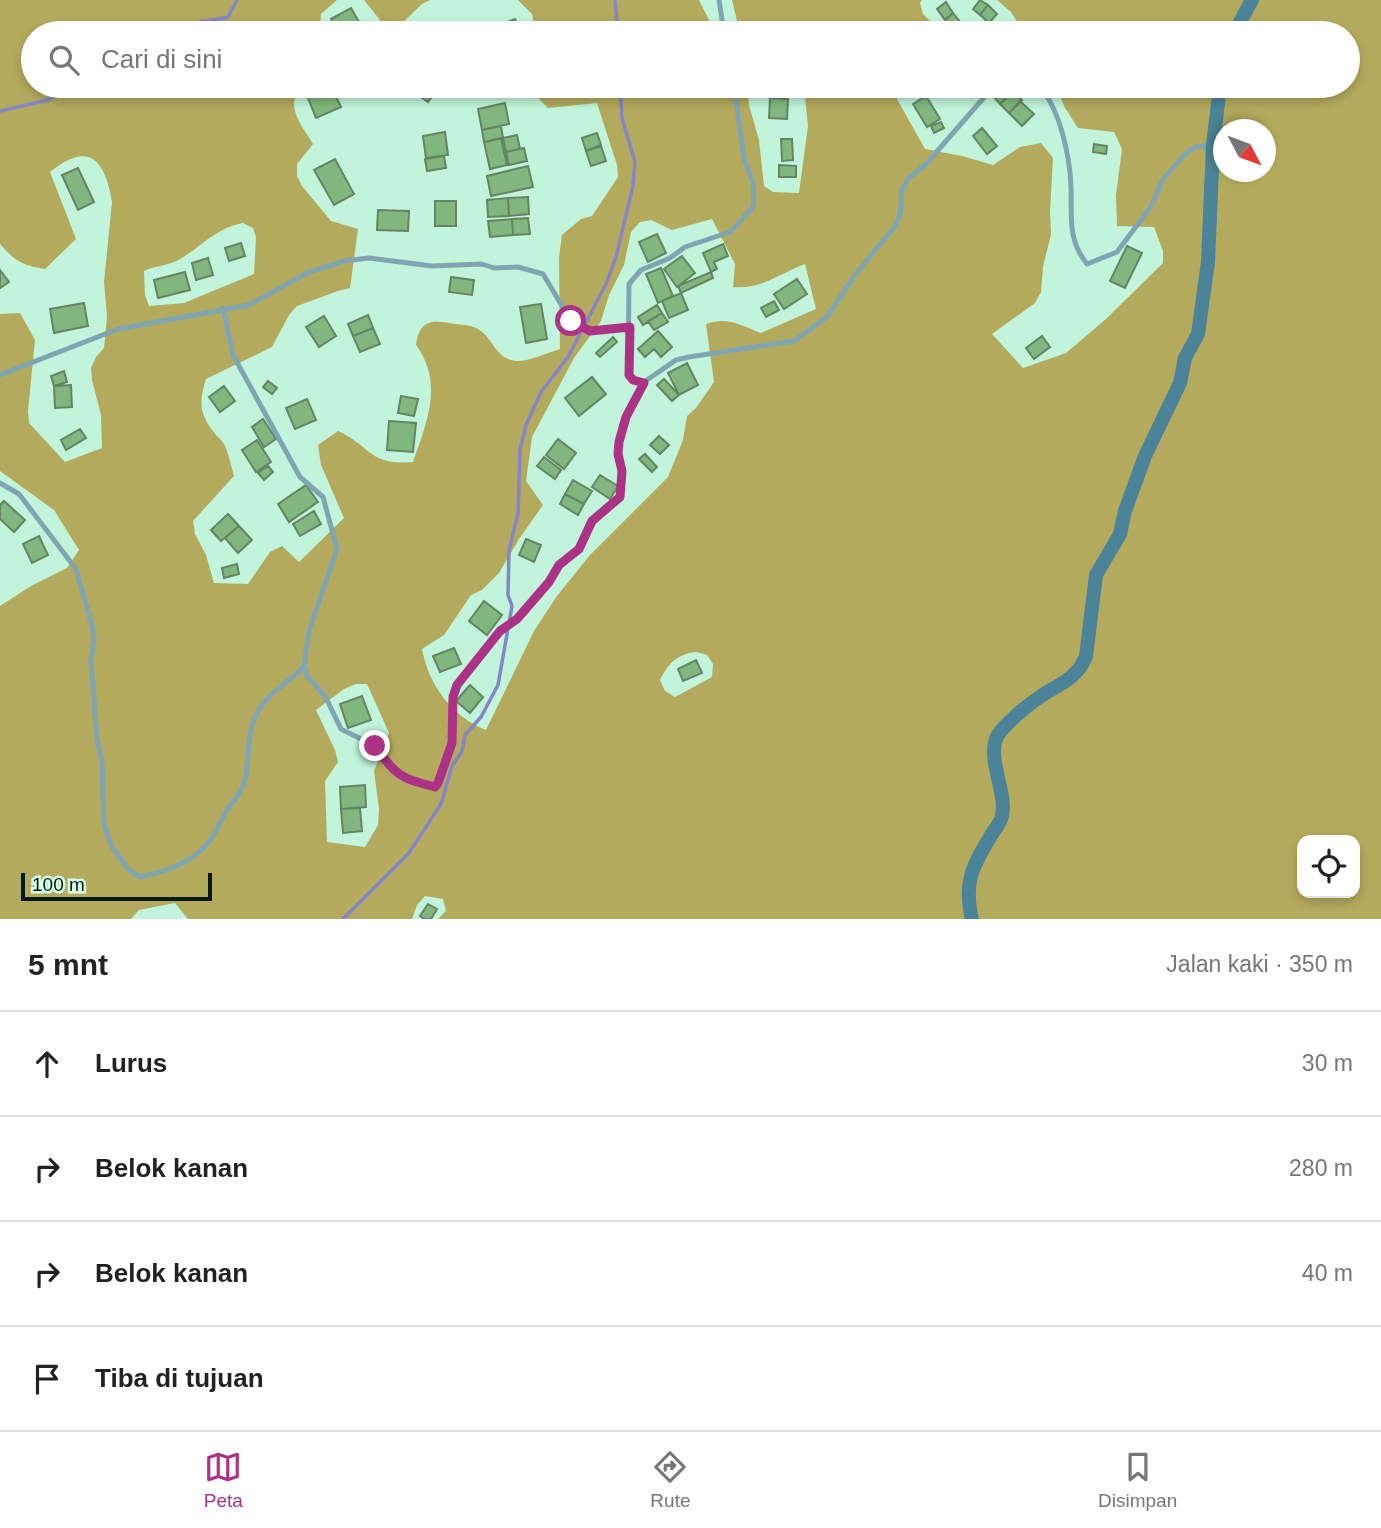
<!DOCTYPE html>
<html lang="id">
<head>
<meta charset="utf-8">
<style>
	body { margin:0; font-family:Helvetica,sans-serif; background:#f2f2f2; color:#222 }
	.controls { position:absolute; right:21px; bottom:21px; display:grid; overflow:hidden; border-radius:14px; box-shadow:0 4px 10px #0003 }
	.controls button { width:63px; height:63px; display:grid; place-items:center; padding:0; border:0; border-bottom:2px solid #e0e0e0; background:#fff; color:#222; font:35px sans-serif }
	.compass { position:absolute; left:1213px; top:119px; width:63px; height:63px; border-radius:50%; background:#fff; box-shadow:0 4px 10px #0003; rotate:131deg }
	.scale { position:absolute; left:21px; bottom:18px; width:191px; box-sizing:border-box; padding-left:7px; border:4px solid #071a12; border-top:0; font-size:19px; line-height:24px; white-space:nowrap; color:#071a12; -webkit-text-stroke:5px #d6ffea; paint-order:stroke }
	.stop { position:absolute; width:21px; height:21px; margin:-16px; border:5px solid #ac3286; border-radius:50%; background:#fff }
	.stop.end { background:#ac3286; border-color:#fff; box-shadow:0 2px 7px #0008 }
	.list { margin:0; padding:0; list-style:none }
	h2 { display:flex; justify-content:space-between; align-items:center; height:91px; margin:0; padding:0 28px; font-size:30px }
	h2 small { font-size:23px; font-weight:400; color:#767676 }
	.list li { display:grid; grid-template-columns:46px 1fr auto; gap:21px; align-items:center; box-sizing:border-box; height:105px; padding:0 28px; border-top:2px solid #e0e0e0 }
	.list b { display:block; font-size:26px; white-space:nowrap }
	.list em { font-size:23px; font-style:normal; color:#767676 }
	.icon { flex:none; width:38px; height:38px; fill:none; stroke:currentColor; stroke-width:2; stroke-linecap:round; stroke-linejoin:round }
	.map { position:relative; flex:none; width:1381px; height:919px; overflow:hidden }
	.search { position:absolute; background:#fff; box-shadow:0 4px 10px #0003; left:21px; right:21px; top:21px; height:77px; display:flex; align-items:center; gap:18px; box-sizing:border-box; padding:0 24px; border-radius:38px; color:#767676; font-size:26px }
	.sheet { height:511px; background:#fff }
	nav { display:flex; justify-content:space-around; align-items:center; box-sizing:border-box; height:98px; border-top:2px solid #e0e0e0; background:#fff; font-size:19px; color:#767676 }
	nav a { display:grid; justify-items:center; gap:4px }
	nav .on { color:#ac3286 }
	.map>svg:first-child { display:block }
</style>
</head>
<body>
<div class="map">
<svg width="1381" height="919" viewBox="0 0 1381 919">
	<rect width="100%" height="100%" fill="#c1f4da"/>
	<path fill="#b3aa5d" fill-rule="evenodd" d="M0,0H337L321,14L320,33H33V86H304C282,104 302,125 313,144L297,164V176L302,186L331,221L358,229L350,288L338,291L297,306L289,315L272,347L206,379C199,400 199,413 213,431C216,436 221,439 224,444C229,454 231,466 234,476L193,521L195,534L206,555L214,583L248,584L270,552L282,546L299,562L344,518L321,465L318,445L338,431C371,446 369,466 413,462C427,422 444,383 416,345C420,319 432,320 455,324C463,325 474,325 481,331C494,341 497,360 517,361C530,361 547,353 560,349L559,258L562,235L581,219L592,216L618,177L617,165L597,103L548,108L534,94L532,86H693L697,90L705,86H744L748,93L749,105L759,140L764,186L773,192L799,193L808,126L804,86H906L897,99L925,149L962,156L993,165L1020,147L1041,143L1053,158L1050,211L1051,234L1043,267L1041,292L1035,303L992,334L1023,368L1066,353L1106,319L1163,263V251L1154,227L1117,226L1116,195L1122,149L1114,132L1078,128L1065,108L1056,86H1348V33H1024L1011,12L997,0H1381V919H438L446,911L443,899L425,896L417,905L412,919H188L175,903L139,910L131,919H0V606L31,586L67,568L79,550L54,510L0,471V314L20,313L35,340L28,411L29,423L65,462L102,448L101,415L92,380L91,368L96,357L104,348L107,317L104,282L112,202C105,158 88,141 50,172L76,239L45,269C22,265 16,262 0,244ZM1224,130H1266V172H1224ZM712,219L735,264L733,287C760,290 781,273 805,264L816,309L761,333C741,325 726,316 706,324L714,382L696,408L687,416L683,440L668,477L590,555L557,596L534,631L486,730C451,716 429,685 422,649L444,635L471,595L482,590L499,573L519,539L543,505L526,481L532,437L574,358L601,321L609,295L624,265L631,232L640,222L651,220L672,230ZM243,223L253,228L256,237L254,274L184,303L149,306L145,295L144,271C156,265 169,266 180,259C202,246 216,228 243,223ZM696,652L707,655L713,664L712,677L675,697L665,691L660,680C668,664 677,654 696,652ZM356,684H367L389,733L374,771L379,809L378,825L365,847L327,842L325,781L338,762L335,750L316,710L344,689ZM1302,840H1355V893H1302Z
		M364,0H430L422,4L396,29L384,25Z
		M518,0H699L709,20V33H536L532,14Z
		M732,0H922L920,3L923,14L942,33H790L782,27L746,33L738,25Z"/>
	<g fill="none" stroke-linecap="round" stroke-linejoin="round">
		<path stroke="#8585c8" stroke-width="3.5" d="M615,0L618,33
			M151,33C169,23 206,23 228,17L237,0
			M0,111L48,100L76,86
			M343,919L409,853L441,804L452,766L462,751L465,735L481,717L498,685L512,606L508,595L509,550L518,514L520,450L526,425L541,392L568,357L606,284L616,257L633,186L635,162L622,118L620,86"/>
	</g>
	<path fill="#81b77e" stroke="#648462" stroke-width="2" d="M980,0L988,5L980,15L973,9Z
		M946,2L953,13L945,20L937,9Z
		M988,5L997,14L989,23L980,15Z
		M351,8L363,29L356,33H339L331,19Z
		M953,13L961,23L952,30L945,20Z
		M515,19L521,33H501L498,26Z
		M961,23L966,29L961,33H955L952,30Z
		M418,86H440L428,102L414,92Z
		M771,86H788V99L770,98Z
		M1005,86H1009L1014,90L1000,104L994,97Z
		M332,88L341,107L316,118L308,98Z
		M1013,91L1022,100L1009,113L1000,104Z
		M926,96L940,119L927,127L913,104Z
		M770,98L788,99L787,119L769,118Z
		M1020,101L1034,114L1022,126L1009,113Z
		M505,103L509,124L482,130L478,109Z
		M941,122L944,128L934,133L931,126Z
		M501,126L503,138L484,142L482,130Z
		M982,128L997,146L987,154L973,136Z
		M445,132L448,155L426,158L423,136Z
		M597,133L601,145L586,151L582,138Z
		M517,135L520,149L506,152L503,138Z
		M501,138L507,165L490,169L484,142Z
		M781,139H792L793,160L782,161Z
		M1094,144L1107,146L1106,154L1093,152Z
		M601,146L606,161L591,166L586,151Z
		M524,148L527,161L509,165L506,152Z
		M444,156L446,168L427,171L425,159Z
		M335,159L354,194L334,205L314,170Z
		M779,165L796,166V177H779Z
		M528,166L533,187L491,196L487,176Z
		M78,168L94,202L78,210L62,175Z
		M528,197L529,214L509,216L508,198Z
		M508,198L509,216L488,217L487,200Z
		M435,201H456V226H435Z
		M378,210L409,211L408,231L377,230Z
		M528,218L530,234L513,235L512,219Z
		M512,219L513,235L490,237L488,221Z
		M657,234L666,253L648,262L639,242Z
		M241,243L245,256L229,261L225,248Z
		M723,244L728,256L714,262L717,269L711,272L703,253Z
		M1127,246L1142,253L1125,288L1110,281Z
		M682,256L695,273L677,287L664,269Z
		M208,258L213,275L196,280L192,263Z
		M661,268L673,296L658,303L646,274Z
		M0,270L9,282L0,288Z
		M185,272L190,290L158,298L154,280Z
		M711,272L713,278L681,293L678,286Z
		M451,277L474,280L472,295L449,292Z
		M797,279L807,294L784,309L774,294Z
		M681,293L688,310L669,318L662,301Z
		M774,301L779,310L766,317L761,308Z
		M84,303L88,326L54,333L50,309Z
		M541,304L547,339L526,343L520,307Z
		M657,305L662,313L643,325L638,317Z
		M662,313L668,322L654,330L648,321Z
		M368,315L373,328L353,336L348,324Z
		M324,316L336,336L319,347L306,327Z
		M373,328L380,344L360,352L353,336Z
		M658,331L672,347L661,357L654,349L645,357L638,349Z
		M1042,336L1050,347L1034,359L1026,348Z
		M613,337L617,342L600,357L596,353Z
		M687,363L698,385L679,395L668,373Z
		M64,371L67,382L54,386L51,376Z
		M592,377L606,394L579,416L565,398Z
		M664,379L679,395L672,401L657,385Z
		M268,381L277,388L272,394L263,387Z
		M71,385L72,407L55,408L54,386Z
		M224,386L235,401L220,412L209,397Z
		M401,396L418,399L414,416L398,413Z
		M307,399L316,420L295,429L286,408Z
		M263,419L276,439L264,447L252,427Z
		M389,421L416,423L413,452L387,450Z
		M80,429L86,438L66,450L61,440Z
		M659,436L669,445L660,454L650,445Z
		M558,439L576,453L564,469L546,455Z
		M257,440L271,462L256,472L242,450Z
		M645,454L657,467L652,472L639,459Z
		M544,457L561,470L555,479L537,466Z
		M268,466L273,472L264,480L258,473Z
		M600,475L618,486L610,499L592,487Z
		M573,480L592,491L584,504L565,494Z
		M306,485L318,502L289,522L278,504Z
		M565,494L584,504L578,515L560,504Z
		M4,501L25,520L14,532L0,519V505Z
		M314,511L321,524L300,536L293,524Z
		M228,514L239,526L221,541L211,530Z
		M239,526L252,540L238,553L225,538Z
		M39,536L48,555L32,563L23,544Z
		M526,539L541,545L534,562L519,555Z
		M237,564L239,574L224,578L222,568Z
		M484,601L502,615L487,635L469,621Z
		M454,648L461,664L440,672L433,656Z
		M696,660L702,673L683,681L678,669Z
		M470,685L483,697L470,713L456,701Z
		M362,696L371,720L348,728L340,704Z
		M365,785L366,807L341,809L340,787Z
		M360,808L362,831L343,833L341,809Z
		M428,904L437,909L431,919H424L420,916Z"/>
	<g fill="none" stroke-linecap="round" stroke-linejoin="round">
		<path stroke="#80a5b2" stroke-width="5" d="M719,0L724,33
			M734,86L744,158L753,183L754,196L753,207L730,232L685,247L670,258L641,270L629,284L628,370L633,380L644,382L676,360L689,357L794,341L827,317L855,275L895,226L900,215L902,190L908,179L926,164L994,86
			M1038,86C1060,106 1070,158 1071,187C1072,215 1067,239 1087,264L1117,252L1152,205L1162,181L1184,155L1195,147L1212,145
			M223,308L233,355L300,477L323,497L337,549L309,631L304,666L307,676L325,696L341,729L375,746L394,771L403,778L434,787L438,783L451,743L453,697L457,685L500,631L517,619L549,582L559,565L579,549L592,521L620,497L623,471L618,454L619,442L626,417L644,382
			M0,375L118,329L249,305L307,273L344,261L369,258L432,266L482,264L494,268L518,267L543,274L571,321L590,331L630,327
			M0,483L19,494L76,569L92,625L94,638L91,662L97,739L102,762L104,825L112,847L130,871L140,877C166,872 199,860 213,836C218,828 221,820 226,812C232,802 243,791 245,780C250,758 246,731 258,711C270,691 290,682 304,666"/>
		<path stroke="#4b8498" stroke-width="14" d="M1234,33L1252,0
			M972,919C963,882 973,865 992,834C995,829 1001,822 1002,816C1008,792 983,753 1000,732C1011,719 1029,704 1044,694C1062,683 1078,677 1086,656L1096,575L1120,534L1125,511L1145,456L1180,383L1185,358L1198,334L1208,262L1213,145L1220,86"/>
	</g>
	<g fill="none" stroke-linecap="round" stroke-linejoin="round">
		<path stroke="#ac3286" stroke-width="9" d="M375,746C398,777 398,777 435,787L438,783L452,743L453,697L457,685L500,631L517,619L549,582L559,565L579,549L592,521L620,497L622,471L618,454L619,442L626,417L644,383L633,380L629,375L630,327L590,331L571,321"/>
	</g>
</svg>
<div class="controls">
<button><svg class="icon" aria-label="locate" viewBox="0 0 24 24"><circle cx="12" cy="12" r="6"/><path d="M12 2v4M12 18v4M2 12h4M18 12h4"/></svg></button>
</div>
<svg class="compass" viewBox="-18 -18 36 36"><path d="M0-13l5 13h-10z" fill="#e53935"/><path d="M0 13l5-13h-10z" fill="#767676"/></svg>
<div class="scale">100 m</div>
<div class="stop" style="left:571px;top:321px"></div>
<div class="stop end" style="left:375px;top:746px"></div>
<div class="search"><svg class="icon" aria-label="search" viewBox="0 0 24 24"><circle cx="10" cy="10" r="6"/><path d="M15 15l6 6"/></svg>Cari di sini</div>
</div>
<section class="sheet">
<h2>5 mnt<small>Jalan kaki · 350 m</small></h2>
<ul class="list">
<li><svg class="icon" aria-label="ahead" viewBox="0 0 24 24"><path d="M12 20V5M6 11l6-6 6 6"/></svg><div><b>Lurus</b></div><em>30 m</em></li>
<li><svg class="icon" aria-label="right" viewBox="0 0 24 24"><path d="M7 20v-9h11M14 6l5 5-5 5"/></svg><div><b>Belok kanan</b></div><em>280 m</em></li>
<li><svg class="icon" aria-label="right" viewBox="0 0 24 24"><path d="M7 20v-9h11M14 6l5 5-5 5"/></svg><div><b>Belok kanan</b></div><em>40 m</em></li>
<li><svg class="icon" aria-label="arrive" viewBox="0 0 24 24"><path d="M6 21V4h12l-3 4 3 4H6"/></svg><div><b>Tiba di tujuan</b></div></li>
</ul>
</section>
<nav>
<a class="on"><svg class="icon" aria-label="map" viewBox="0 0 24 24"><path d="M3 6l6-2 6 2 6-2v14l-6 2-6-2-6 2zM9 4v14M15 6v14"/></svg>Peta</a>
<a><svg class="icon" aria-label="directions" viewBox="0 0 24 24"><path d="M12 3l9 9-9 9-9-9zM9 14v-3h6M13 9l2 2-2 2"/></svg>Rute</a>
<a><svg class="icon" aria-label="saved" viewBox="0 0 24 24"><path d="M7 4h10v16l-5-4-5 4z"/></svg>Disimpan</a>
</nav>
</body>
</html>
